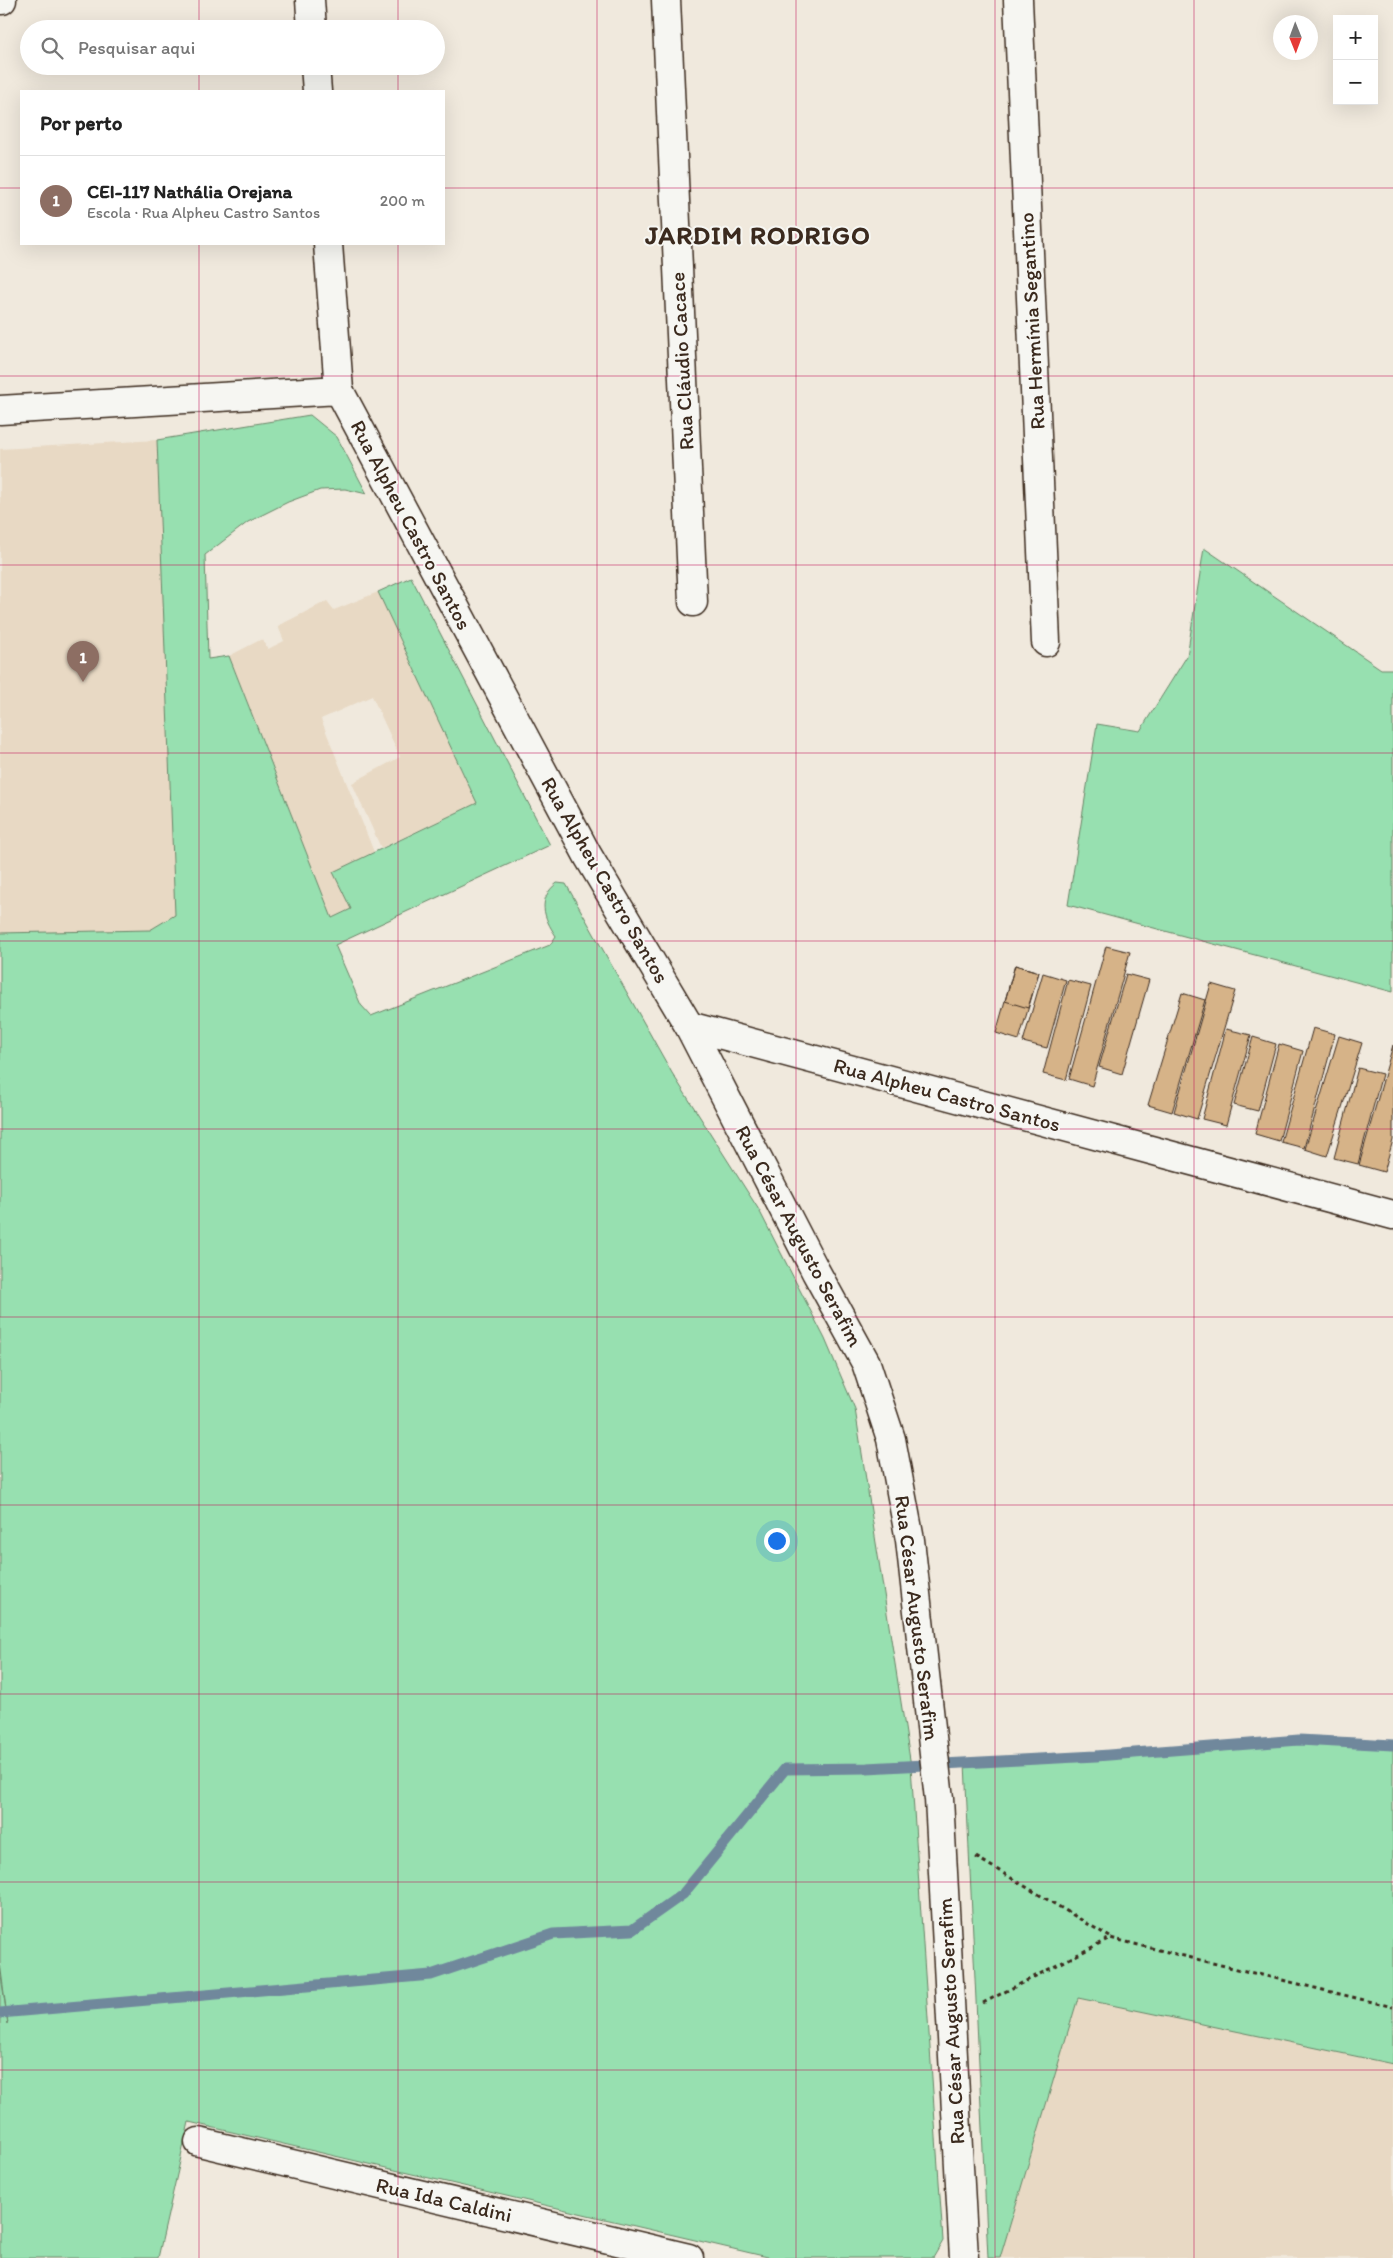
<!DOCTYPE html>
<html lang="pt">
<head>
<meta charset="utf-8">
<style>
	body { margin:0; font-family:Itim,sans-serif; background:#f6f6f6; color:#222 }
	.controls { position:absolute; right:15px; top:15px; display:grid; overflow:hidden; border-radius:0px; box-shadow:0 5px 20px #0002 }
	.controls button { width:45px; height:45px; display:grid; place-items:center; padding:0; border:0; border-bottom:1px solid #e0e0e0; background:#fff; color:#222; font:25px sans-serif }
	.compass { position:absolute; left:1273px; top:15px; width:45px; height:45px; border-radius:50%; background:#fff; box-shadow:0 5px 20px #0002; rotate:179deg }
	.you { position:absolute; left:776px; top:1540px; width:18px; height:18px; margin:-12px; border:4px solid #fff; border-radius:50%; background:#1a73e8; box-shadow:0 0 0 8px #1a73e833 }
	.badge { display:grid; place-items:center; width:32px; height:32px; border-radius:50%; background:#c8321e; color:#fff; font-size:16px; font-weight:700 }
	.pin { position:absolute; translate:-50% -41px; filter:drop-shadow(0 1px 2px #0008) }
	.pin::after { content:''; position:absolute; top:26px; width:18px; height:15px; background:inherit; clip-path:polygon(0 0,100% 0,50% 100%) }
	.list { margin:0; padding:0; list-style:none }
	h2 { display:flex; justify-content:space-between; align-items:center; height:65px; margin:0; padding:0 20px; font-size:21px }
	h2 small { font-size:16px; font-weight:400; color:#767676 }
	.list li { display:grid; grid-template-columns:32px 1fr auto; gap:15px; align-items:center; box-sizing:border-box; height:90px; padding:0 20px; border-top:1px solid #e0e0e0 }
	.list b { display:block; font-size:19px; white-space:nowrap }
	.list p { margin:0; font-size:16px; white-space:nowrap; color:#767676 }
	.list em { font-size:16px; font-style:normal; color:#767676 }
	.icon { flex:none; width:28px; height:28px; fill:none; stroke:currentColor; stroke-width:2; stroke-linecap:round; stroke-linejoin:round }
	.map { position:relative; flex:none; width:1393px; height:2258px; overflow:hidden }
	.search { position:absolute; background:#fff; box-shadow:0 5px 20px #0002; left:20px; top:20px; width:425px; height:55px; display:flex; align-items:center; gap:12px; box-sizing:border-box; padding:0 18px; border-radius:28px; color:#767676; font-size:19px }
	.panel { position:absolute; background:#fff; box-shadow:0 5px 20px #0002; left:20px; top:90px; width:425px; height:155px; border-radius:0px }
	.map>svg:first-child { display:block }
</style>
</head>
<body>
<div class="map">
<svg width="1393" height="2258" viewBox="0 0 1393 2258">
	<rect width="100%" height="100%" fill="#f0e9dd"/>
	<filter id="ink" filterUnits="userSpaceOnUse"><feTurbulence type="fractalNoise" baseFrequency=".02" numOctaves="2"/><feDisplacementMap in="SourceGraphic" scale="10" xChannelSelector="R" yChannelSelector="G"/><feConvolveMatrix kernelMatrix="1 2 1 2 8 2 1 2 1" color-interpolation-filters="sRGB"/></filter>
	<g filter="url(#ink)">
		<path fill="#e8d9c4" d="M157,440L176,915L150,930L0,933V449Z
			M378,592L477,803L381,848L352,783L400,757L372,696L321,719L374,852L334,872L351,909L332,918L229,656L262,639L268,649L284,641L278,626L327,601L334,610Z
			M1078,1998L1393,2064V2258H1000Z"/>
		<path fill="#97e0b0" stroke="#698567" d="M310,415L337,437L367,494L345,489L320,490L288,502L248,522L205,555L208,659L229,656L332,918L351,909L333,872L477,803L378,592L411,577L550,845L335,945L361,1005L371,1016L550,945L556,936C543,917 537,899 557,883L566,884L672,1073L759,1210L825,1339L855,1409L911,1766L943,2241L933,2258H772L189,2122L158,2258H0V1969L8,2024L0,1963V933L150,930L175,915L157,440Z
			M1204,548L1381,669H1393V992L1068,905L1097,724L1140,731L1187,656Z
			M1299,1740L1393,1745V2064L1078,1998L1000,2258H988L965,1763L1096,1756Z"/>
		<g fill="none" stroke-linecap="round" stroke-linejoin="round">
			<path stroke="#70889c" stroke-width="11" d="M0,2013L431,1975L553,1934L632,1930L683,1894L785,1769L867,1768L1096,1756L1299,1740L1393,1745"/>
		</g>
		<path fill="#d6b388" stroke="#3b2a1e" d="M1106,946L1130,952L1092,1086L1069,1079Z
			M1015,965L1039,972L1019,1040L996,1033Z
			M1015,965L1039,972L1028,1008L1005,1001Z
			M1043,973L1066,980L1047,1048L1023,1042Z
			M1126,974L1149,980L1122,1074L1099,1067Z
			M1068,980L1091,986L1066,1080L1043,1074Z
			M1211,984L1235,991L1197,1119L1174,1112Z
			M1182,993L1205,1000L1172,1112L1148,1105Z
			M1313,1028L1335,1034L1304,1148L1281,1142Z
			M1226,1029L1251,1035L1226,1125L1202,1119Z
			M1339,1036L1362,1043L1327,1156L1305,1149Z
			M1253,1037L1276,1044L1258,1111L1234,1105Z
			M1279,1044L1303,1051L1279,1141L1255,1134Z
			M1393,1045V1140L1384,1172L1359,1165Z
			M1358,1068L1382,1074L1358,1164L1334,1158Z"/>
		<g fill="none" stroke-linecap="round" stroke-linejoin="round">
			<defs>
				<path id="street" d="M0,0H2
					M310,0L312,29
					M666,0L693,602
					M1018,0L1046,642
					M315,66L317,91
					M328,244L339,390L588,856L689,1026L816,1272L866,1363L891,1439L910,1540L939,1799L964,2258
					M0,410L339,390
					M689,1026L1393,1215
					M199,2142L689,2258"/>
			</defs>
			<use href="#street" stroke="#3b2a1e" stroke-width="31"/>
			<path stroke="#3b2a1e" stroke-width="3" stroke-dasharray="4 4" stroke-linecap="butt" d="M976,1857L1110,1937
				M983,2003L1110,1938L1393,2007"/>
			<use href="#street" stroke="#f6f6f2" stroke-width="28"/>
		</g>
	</g>
	<path fill="none" stroke="#c2185b" stroke-width="1" stroke-opacity="0.55" d="M199,0V29M398,0V29M597,0V2258M796,0V2258M995,0V2258M1194,0V2258M199,66V91M398,66V91M0,188H21M444,188H1393M199,244V2258M398,244V2258M0,376H1393M0,565H1393M0,753H1393M0,941H1393M0,1129H1393M0,1317H1393M0,1505H1393M0,1694H1393M0,1882H1393M0,2070H1393"/>
	<g text-anchor="middle" stroke-width="4" stroke-linejoin="round" paint-order="stroke">
		<g font-size="21" fill="#3b2a1e" stroke="#f6f6f2">
			<text transform="translate(1032 321) rotate(-93)" y="7">Rua Hermínia Segantino</text>
			<text transform="translate(682 361) rotate(-93)" y="7">Rua Cláudio Cacace</text>
			<text transform="translate(411 525) rotate(62)" y="7">Rua Alpheu Castro Santos</text>
			<text transform="translate(605 880) rotate(60)" y="7">Rua Alpheu Castro Santos</text>
			<text transform="translate(947 1095) rotate(15)" y="7">Rua Alpheu Castro Santos</text>
			<text transform="translate(799 1236) rotate(62)" y="7">Rua César Augusto Serafim</text>
			<text transform="translate(917 1618) rotate(83)" y="7">Rua César Augusto Serafim</text>
			<text transform="translate(951 2021) rotate(-93)" y="7">Rua César Augusto Serafim</text>
			<text transform="translate(444 2200) rotate(13)" y="7">Rua Ida Caldini</text>
		</g>
		<g font-size="26" font-weight="bold" letter-spacing="1" fill="#3b2a1e" stroke="#f6f6f2">
			<text x="758" y="244">JARDIM RODRIGO</text>
		</g>
	</g>
</svg>
<div class="controls">
<button>+</button>
<button>−</button>
</div>
<svg class="compass" viewBox="-18 -18 36 36"><path d="M0-13l5 13h-10z" fill="#e53935"/><path d="M0 13l5-13h-10z" fill="#767676"/></svg>
<div class="you"></div>
<div class="pin badge" style="left:83px;top:682px;background:#8d6e63">1</div>
<div class="search"><svg class="icon" aria-label="search" viewBox="0 0 24 24"><circle cx="10" cy="10" r="6"/><path d="M15 15l6 6"/></svg>Pesquisar aqui</div>
<section class="panel">
<h2>Por perto<small></small></h2>
<ul class="list">
<li><span class="badge" style="background:#8d6e63">1</span><div><b>CEI-117 Nathália Orejana</b><p>Escola · Rua Alpheu Castro Santos</p></div><em>200 m</em></li>
</ul>
</section>
</div>
</body>
</html>
